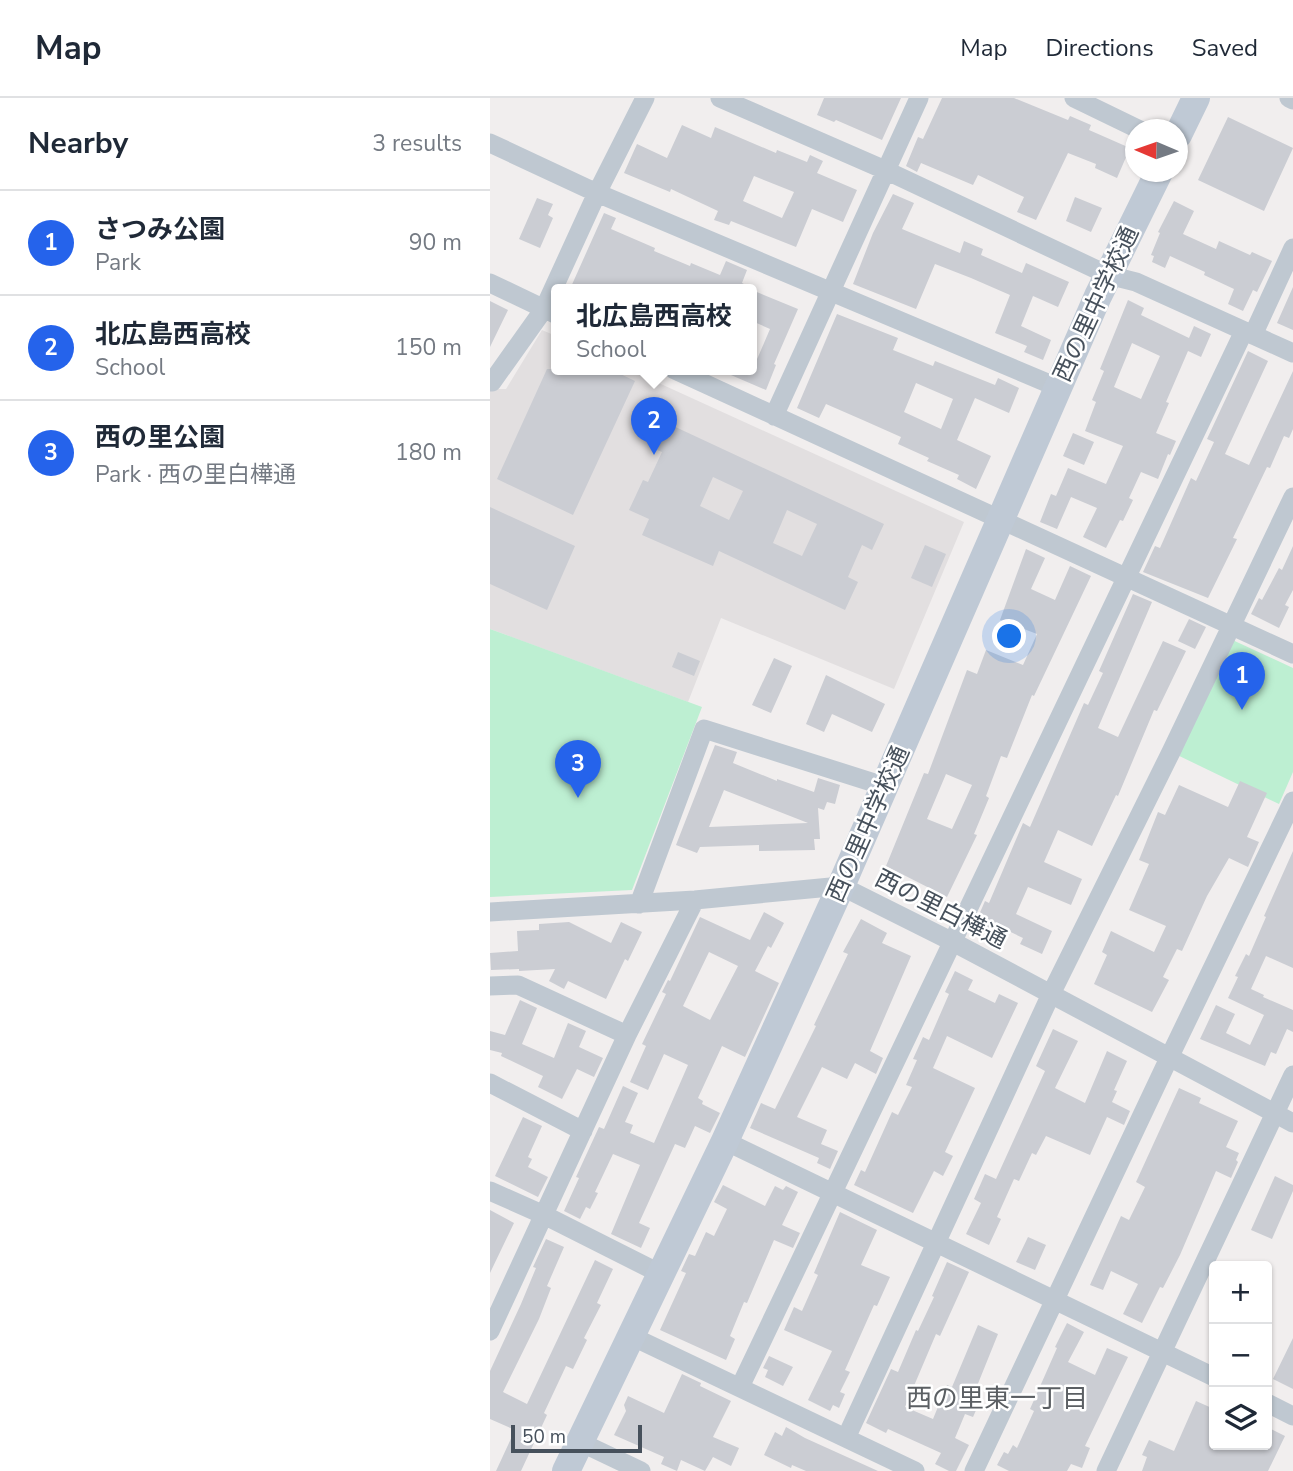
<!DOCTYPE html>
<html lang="en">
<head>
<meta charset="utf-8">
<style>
	body { margin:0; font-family:"Nunito Sans","Noto Sans JP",sans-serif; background:#f2f2f3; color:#1f2937 }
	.controls { position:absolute; right:21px; bottom:21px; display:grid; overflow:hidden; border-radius:7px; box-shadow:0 2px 5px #0004 }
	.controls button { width:63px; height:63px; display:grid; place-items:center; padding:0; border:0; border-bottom:2px solid #e0e1e3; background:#fff; color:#1f2937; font:35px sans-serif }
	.compass { position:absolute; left:635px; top:21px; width:63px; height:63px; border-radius:50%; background:#fff; box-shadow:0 2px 5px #0004; rotate:272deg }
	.scale { position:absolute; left:21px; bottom:18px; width:131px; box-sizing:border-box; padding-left:7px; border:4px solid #47515c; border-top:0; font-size:19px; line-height:24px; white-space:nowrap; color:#47515c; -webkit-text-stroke:5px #fff; paint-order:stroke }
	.you { position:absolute; left:520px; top:539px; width:24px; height:24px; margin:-18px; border:5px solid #fff; border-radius:50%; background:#1a73e8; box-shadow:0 0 0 10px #1a73e833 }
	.badge { display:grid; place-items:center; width:46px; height:46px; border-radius:50%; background:#2563eb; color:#fff; font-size:23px; font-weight:700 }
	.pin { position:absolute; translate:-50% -58px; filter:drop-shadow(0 2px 4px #0008) }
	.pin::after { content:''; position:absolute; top:37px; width:24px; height:21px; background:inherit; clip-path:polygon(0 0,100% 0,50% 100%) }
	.popup { position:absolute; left:61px; top:186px; width:206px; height:91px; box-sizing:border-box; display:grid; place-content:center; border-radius:7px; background:#fff; filter:drop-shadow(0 2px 5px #0005); font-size:23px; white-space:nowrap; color:#747a83 }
	.popup b { font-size:26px; color:#1f2937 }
	.popup::after { content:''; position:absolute; left:50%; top:100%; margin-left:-14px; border:14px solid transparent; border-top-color:#fff }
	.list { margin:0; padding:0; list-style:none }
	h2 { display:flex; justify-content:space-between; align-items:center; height:91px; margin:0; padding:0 28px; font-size:30px }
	h2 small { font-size:23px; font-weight:400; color:#747a83 }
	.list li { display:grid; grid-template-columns:46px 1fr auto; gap:21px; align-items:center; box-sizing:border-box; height:105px; padding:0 28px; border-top:2px solid #e0e1e3 }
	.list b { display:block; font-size:26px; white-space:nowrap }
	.list p { margin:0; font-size:23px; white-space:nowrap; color:#747a83 }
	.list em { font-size:23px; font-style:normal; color:#747a83 }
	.icon { flex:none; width:38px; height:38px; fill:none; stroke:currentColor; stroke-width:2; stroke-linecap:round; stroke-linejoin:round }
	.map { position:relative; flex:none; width:803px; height:1373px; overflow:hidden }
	header { display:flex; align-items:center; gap:42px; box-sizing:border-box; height:98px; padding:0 35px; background:#fff; border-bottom:2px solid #e0e1e3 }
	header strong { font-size:33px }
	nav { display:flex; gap:38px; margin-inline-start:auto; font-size:24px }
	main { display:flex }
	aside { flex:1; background:#fff }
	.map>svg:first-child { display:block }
</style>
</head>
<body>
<header>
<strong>Map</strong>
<nav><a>Map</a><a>Directions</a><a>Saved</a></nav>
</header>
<main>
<aside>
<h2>Nearby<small>3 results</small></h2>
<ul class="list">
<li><span class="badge">1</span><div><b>さつみ公園</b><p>Park</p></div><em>90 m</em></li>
<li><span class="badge">2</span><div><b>北広島西高校</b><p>School</p></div><em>150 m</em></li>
<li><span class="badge">3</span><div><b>西の里公園</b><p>Park · 西の里白樺通</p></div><em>180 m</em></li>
</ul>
</aside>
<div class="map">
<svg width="803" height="1373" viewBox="0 0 803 1373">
	<rect width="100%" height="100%" fill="#f1eeee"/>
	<path fill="#e2dfe0" d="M52,232L66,238V271H138L474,424L404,591L231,520L198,604L0,531V291H16Z"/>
	<path fill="#bdefd2" d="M0,531L212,609L142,792L0,799Z
		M736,539L803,570V674L789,706L681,654Z"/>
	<path fill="#cbcdd3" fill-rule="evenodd" d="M334,0H411L392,42L346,22L344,24L327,17Z
		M452,0H524L578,22L580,18L601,27L599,32L640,50L627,80L605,70L606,66L578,55L546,122L527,114L534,99L488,77L483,87L431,65L427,74L416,68L428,39L433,41Z
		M738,19L803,50L774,113L708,82Z
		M192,27L221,40L225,29L286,55L287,52L317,64L320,57L333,63L327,75L367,92L353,124L322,111L306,149L241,123L239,127L224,122L228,113L181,91L180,94L134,75L147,46L177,60ZM264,78L304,94L292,120L253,103Z
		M403,96L424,105L412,131L470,155L474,143L493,151L491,157L532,175L536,165L579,184L568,209L543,198L531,228L561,242L553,262L534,254L537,248L505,235L520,197L481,180L445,166L426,211L363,186L383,135Z
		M585,99L612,110L601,134L576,123Z
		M47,100L63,106L58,117L63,120L50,150L29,141Z
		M684,103L704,113L693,136L726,151L729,143L760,157L762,154L782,163L767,194L763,192L753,213L738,206L744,191L714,177L715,174L680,158L675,170L662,164L664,158L661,157L670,135L668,134Z
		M114,115L126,120L121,131L165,150L164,153L200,168L201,165L230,177L236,163L257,172L252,185L264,191H80Z
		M803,189V232L787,225Z
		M262,192L308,211L284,266L286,267L276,292L227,271H262L268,259L280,231L262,223Z
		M638,202L654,210L651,217L699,240L704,228L721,236L711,259L698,253L676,304L679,305L666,335L686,343L680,357L678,356L668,381L651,374L639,400L643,402L633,423L630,422L616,450L593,439L607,410L581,399L567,431L550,424L561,396L566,398L578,370L616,386L633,348L595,333L606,304L602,302L614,273L610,271ZM642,245L670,258L651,301L624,289Z
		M0,203L18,212L0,249Z
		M347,216L408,240L403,252L443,268L445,263L505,287L508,280L529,290L519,315L485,300L467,342L501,358L486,391L467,381L469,377L437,363L439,360L408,346L411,339L375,323L336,306L329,320L307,310ZM426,285L463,301L451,331L414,314Z
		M758,253L778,263L735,356L759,367L803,273V331L799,340L794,338L780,370L777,369L743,440L747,441L718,500L653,474L665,448L670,450L701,380L706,383L724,344L717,341Z
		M57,271H120L145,283L83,417L7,381Z
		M179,326L394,426L382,452L372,447L358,479L368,484L355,512L229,453L223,468L152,437L159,421L139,412L153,382L158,384L172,354L167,352ZM223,379L253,393L239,422L210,408ZM297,412L327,426L312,458L283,445Z
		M583,335L604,344L594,367L573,358Z
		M0,409L85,448L57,512L0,486Z
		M435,447L456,456L442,489L421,480Z
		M803,448V492L795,507L799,509L789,530L761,516L769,500L772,502L789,470L792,472Z
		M536,451L555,460L541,491L565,502L580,468L601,478L544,598L542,597L517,660L511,658L496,698L499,700L484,736L487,737L457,799L396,768L434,675L438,676L477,572L487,576L496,552L533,567L547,536L510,522ZM456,676L482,687L462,731L437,721Z
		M643,496L662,504L608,630L628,639L673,543L696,553L667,613L664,612L628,698L626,697L602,748L568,732L554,764L592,781L581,807L538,789L526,816L562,833L552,856L530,846L533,840L506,827L502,835L487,827L490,820L488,819L495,803L499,805L533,725L540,729L594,605L598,607L613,575L609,573Z
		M699,521L716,529L705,551L688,543Z
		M188,554L210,563L204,578L182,569Z
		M284,560L302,568L281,615L262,607Z
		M336,577L395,606L382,634L342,616L334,634L316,626Z
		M225,647L247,654L243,665L287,683V681L324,694L328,680L350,687L345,706L337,704L334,712L328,710L330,741H324L325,752L269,753V747L210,749L207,755L186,747ZM234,692L318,725L219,729Z
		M750,683L777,695L757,739L769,744L758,769L739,760L717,798L692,853L687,851L673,879L679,882L662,914L604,886L617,857L612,854L621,833L664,854L676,828L639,812L659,766L649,762L668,714L675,717L689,687L738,709Z
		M803,753V870L776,858L761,891L774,897L773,899L803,912V934L797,931L786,956L781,954L775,968L710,941L726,907L745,916L736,935L760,947L774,917L738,900L748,879L745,878L756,856L759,858L776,819L774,818Z
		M274,814L294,825L281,850L278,848L265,873L289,885L255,959L232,948L208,1000L213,1003L212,1006L230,1015L220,1035L205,1028L195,1050L185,1046L149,1125L160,1130L151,1150L121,1136L150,1067L123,1056L105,1094L108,1095L100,1111L96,1109L90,1121L74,1113L89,1080L86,1079L109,1029L114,1031L133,988L148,995L135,1024L143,1027L140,1035L164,1045L198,967L174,956L158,992L140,984L156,948L152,946L176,896L172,894L178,882L180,883L210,819L260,842ZM219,854L248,868L220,922L193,908Z
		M371,821L397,835L392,845L421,858L380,953L393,960L386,976L365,965L357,981L332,969L307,1019L337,1032L331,1046L348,1053L340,1071L327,1065L329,1060L260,1030L271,1005L285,1011L326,928L324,927L358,856L353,854Z
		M79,824L121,845L131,824L152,834L138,863L135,861L116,901L78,883L74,891L59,883L65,871L29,873V871L1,872L0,855L28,853L27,833L49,832V826Z
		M465,873L483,882L478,892L505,905L509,896L528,905L502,960L457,938L443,970L485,990L455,1054L463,1058L453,1078L444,1073L423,1115L364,1087L371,1072L375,1074L402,1014L408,1017L422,989L416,987L427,962L423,961L433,939L439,942L459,896L455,894Z
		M30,902L47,910L32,946L64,960L78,925L96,933L89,949L113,960L104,979L87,971L72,1001L48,989L53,978L11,958L12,955L0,952V933L15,937Z
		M563,931L588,943L565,990L595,1005L617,953L637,963L624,992L627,993L622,1004L640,1013L634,1027L617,1019L600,1057L556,1038L546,1057L542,1055L529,1083L524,1081L507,1119L511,1121L499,1147L476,1136L491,1105L484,1101L495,1076L506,1081L555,973L546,968Z
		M689,990L711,1000L709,1005L748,1023L736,1049L749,1055L746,1062L748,1064L741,1080L726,1073L690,1157L673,1190L670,1189L652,1225L633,1216L648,1186L621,1173L613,1192L600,1187L631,1118L639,1122L655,1089L646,1084Z
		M33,1019L52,1028L38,1059L42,1061L38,1069L58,1079L48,1099L5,1078Z
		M785,1078L803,1087V1093L782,1141L761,1132Z
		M233,1087L275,1108L285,1088L293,1092L296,1088L308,1094L292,1127L310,1135L303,1150L284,1142L257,1205L254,1204L240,1238L245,1241L236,1262L170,1232L196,1175L191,1173L199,1156L205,1158L216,1134L224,1138L237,1111L224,1104Z
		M0,1112L24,1125L0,1175Z
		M350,1114L387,1132L371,1167L400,1179L387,1208L384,1207L355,1272L360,1274L350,1294L355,1296L349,1310L343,1307L340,1313L318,1302L342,1253L294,1232L304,1209L312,1213L328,1177L324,1175Z
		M538,1139L556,1147L545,1172L526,1164Z
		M56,1141L74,1149L57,1188L61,1190L49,1221L13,1294L37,1306L105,1162L123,1171L107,1205L111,1207L94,1240L97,1242L83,1271L76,1268L54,1315L57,1317L31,1373H6L25,1332L0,1321V1273L31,1206L46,1170L43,1169Z
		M457,1164L479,1174L450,1238L446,1236L415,1309L443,1321L457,1287L462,1289L488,1227L508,1236L483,1298L491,1301L483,1319L475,1316L465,1340L479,1347L466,1373H459L445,1366L451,1355L398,1331L396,1335L376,1325L401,1271L408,1274L426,1232L428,1233L444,1199L442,1198Z
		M577,1225L594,1234L578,1264L605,1277L617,1250L638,1259L595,1348L600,1350L592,1370L581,1366L577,1373H519L507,1367L514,1354L518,1356L523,1347L527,1350L544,1313L540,1311L567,1250L565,1249Z
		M803,1240V1291L783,1281Z
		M279,1258L303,1269L293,1288L275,1279L278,1272L273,1270Z
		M192,1276L211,1285L210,1288L241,1303L223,1339L249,1350L241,1368L223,1359L215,1373L191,1362L187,1373L171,1366L174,1359L124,1337L136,1313L134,1307L138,1298L174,1315Z
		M706,1303L724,1311V1347H777V1329L795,1338L778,1373H652L657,1359L652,1357L659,1342L684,1353Z
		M296,1329L315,1340L388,1373H316L302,1367L301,1370L274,1357L285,1334L292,1338Z"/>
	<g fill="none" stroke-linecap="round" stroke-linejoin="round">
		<path stroke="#bfc8d1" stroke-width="19" d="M230,0L395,72L618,177L646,184L803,255
			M584,0L650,32
			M799,0L803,2
			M0,45L107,95L567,289
			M0,185L65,216
			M763,237L803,150
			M183,271L803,556
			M0,284H2L54,211L107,95L155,0
			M284,318L429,0
			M149,806L214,631L394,688
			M0,814L205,802L351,788L463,844L803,1025
			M0,888L28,887L137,937
			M0,985L93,1033
			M235,1043L724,1279
			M0,1093L54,1117L171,1176
			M0,1233L137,937L205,802
			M141,1238L425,1373
			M250,1289L754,233
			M777,1305L803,1318
			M356,1340L561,896L681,654L803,399
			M90,1344L151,1373
			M484,1373L679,960L803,703
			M616,1373L803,977"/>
		<path stroke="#bfc9d5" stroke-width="28" d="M688,37L706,0
			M76,1373L235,1043L351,788L608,198L669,74"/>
	</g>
	<g text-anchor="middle" stroke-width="5" stroke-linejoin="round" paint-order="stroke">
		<g font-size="24" fill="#47515c" stroke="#fff">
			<text transform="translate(606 206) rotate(-65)" y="8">西の里中学校通</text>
			<text transform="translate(378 726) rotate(-66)" y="8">西の里中学校通</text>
			<text transform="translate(451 811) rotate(27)" y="8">西の里白樺通</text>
		</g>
		<g font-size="26" fill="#5b5f63" stroke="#fff">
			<text x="507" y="1309">西の里東一丁目</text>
		</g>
	</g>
</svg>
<div class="controls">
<button>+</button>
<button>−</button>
<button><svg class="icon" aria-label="layers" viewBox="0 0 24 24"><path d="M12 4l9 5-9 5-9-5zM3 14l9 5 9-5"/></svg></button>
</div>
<svg class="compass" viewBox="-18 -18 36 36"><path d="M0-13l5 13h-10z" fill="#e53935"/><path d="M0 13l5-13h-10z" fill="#747a83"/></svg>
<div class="scale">50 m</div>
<div class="you"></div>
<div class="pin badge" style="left:752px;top:612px">1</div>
<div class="pin badge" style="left:164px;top:357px">2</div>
<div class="popup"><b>北広島西高校</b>School</div>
<div class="pin badge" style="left:88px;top:700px">3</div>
</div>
</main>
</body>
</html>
